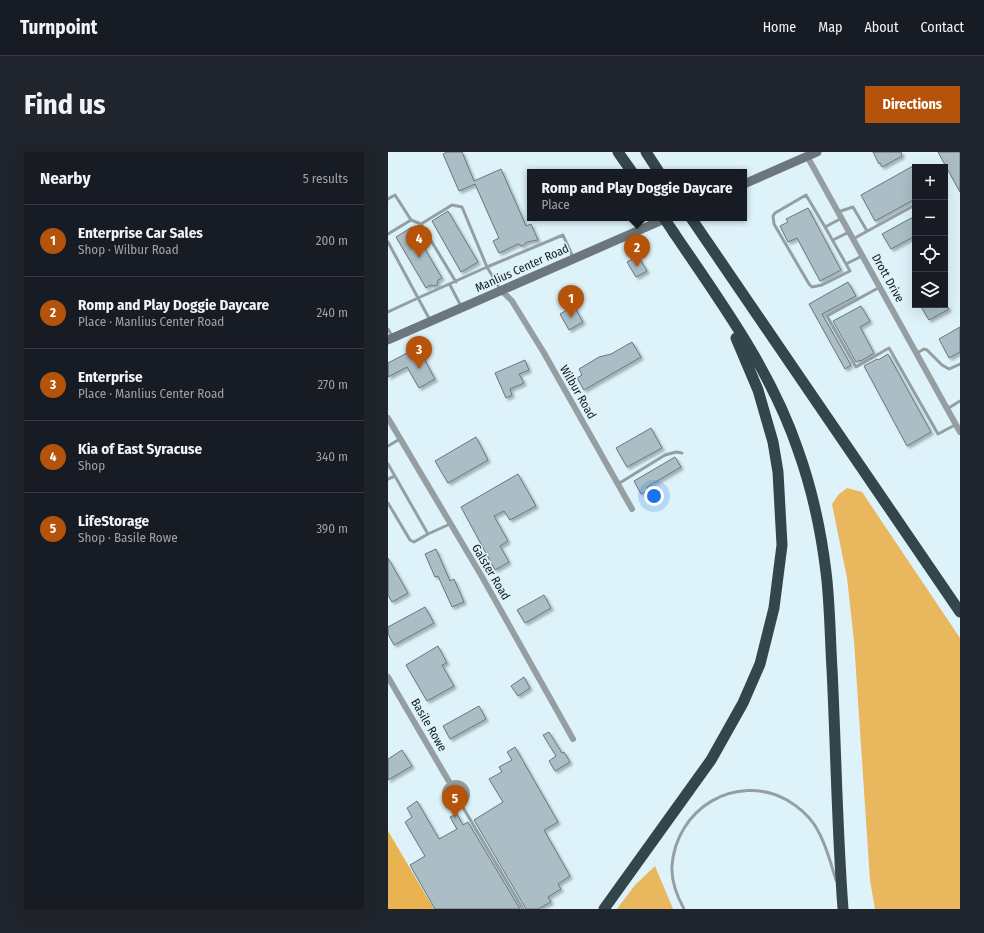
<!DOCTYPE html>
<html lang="en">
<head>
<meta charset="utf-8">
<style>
	body { margin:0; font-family:"Fira Sans Condensed",sans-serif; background:#20242c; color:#f1f3f6 }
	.controls { position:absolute; right:12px; top:12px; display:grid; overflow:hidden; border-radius:0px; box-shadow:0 4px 16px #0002 }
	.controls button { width:36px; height:36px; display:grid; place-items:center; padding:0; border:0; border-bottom:1px solid #363941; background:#171b24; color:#f1f3f6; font:20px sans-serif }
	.you { position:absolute; left:266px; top:344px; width:14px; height:14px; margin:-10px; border:3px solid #fff; border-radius:50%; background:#1a73e8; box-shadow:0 0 0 6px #1a73e833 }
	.badge { display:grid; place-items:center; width:26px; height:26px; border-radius:50%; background:#b45309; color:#fff; font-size:13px; font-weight:700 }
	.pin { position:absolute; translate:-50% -33px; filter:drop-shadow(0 1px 2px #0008) }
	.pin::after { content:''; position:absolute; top:21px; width:14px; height:12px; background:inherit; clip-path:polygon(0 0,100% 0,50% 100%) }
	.popup { position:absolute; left:139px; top:17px; width:220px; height:52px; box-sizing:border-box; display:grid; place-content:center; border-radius:0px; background:#171b24; filter:drop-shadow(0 1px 3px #0005); font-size:13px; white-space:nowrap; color:#9ea1a6 }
	.popup b { font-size:15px; color:#f1f3f6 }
	.popup::after { content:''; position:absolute; left:50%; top:100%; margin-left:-8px; border:8px solid transparent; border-top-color:#171b24 }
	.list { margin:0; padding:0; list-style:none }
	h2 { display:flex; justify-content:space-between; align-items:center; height:52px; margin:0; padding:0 16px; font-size:17px }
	h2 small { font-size:13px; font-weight:400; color:#9ea1a6 }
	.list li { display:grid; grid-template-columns:26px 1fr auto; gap:12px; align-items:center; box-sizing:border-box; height:72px; padding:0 16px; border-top:1px solid #363941 }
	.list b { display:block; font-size:15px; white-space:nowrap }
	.list p { margin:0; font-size:13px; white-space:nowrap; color:#9ea1a6 }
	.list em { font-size:13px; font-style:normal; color:#9ea1a6 }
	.icon { flex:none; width:22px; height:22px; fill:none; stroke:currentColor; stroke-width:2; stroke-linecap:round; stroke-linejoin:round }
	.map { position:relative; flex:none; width:572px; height:757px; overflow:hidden; border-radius:0px }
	header { display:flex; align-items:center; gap:24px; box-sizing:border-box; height:56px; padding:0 20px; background:#171b24; border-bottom:1px solid #363941 }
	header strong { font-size:19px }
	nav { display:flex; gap:22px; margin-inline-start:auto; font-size:14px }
	.intro { display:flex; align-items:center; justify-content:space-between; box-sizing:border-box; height:96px; padding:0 24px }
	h1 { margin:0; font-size:28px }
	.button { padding:10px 18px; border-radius:0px; background:#b45309; color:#fff; font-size:14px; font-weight:700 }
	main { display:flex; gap:24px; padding:0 24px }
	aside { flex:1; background:#171b24; border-radius:0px; box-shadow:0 4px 16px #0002 }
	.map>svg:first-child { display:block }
</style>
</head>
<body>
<header>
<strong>Turnpoint</strong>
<nav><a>Home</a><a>Map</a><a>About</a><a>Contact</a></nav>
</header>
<div class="intro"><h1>Find us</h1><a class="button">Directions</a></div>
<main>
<aside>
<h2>Nearby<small>5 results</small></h2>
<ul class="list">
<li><span class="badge">1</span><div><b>Enterprise Car Sales</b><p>Shop · Wilbur Road</p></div><em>200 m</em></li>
<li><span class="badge">2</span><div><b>Romp and Play Doggie Daycare</b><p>Place · Manlius Center Road</p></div><em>240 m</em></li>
<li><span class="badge">3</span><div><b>Enterprise</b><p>Place · Manlius Center Road</p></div><em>270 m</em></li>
<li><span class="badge">4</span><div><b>Kia of East Syracuse</b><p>Shop</p></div><em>340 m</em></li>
<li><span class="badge">5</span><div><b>LifeStorage</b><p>Shop · Basile Rowe</p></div><em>390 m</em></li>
</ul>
</aside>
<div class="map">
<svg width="572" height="757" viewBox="0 0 572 757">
	<defs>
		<filter id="shadow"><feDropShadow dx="2.5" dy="2.5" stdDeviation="1" flood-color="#0004"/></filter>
	</defs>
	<rect width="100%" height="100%" fill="#def2fa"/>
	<path fill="#e9b75e" d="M459,336L474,340L572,486V757H487L482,728L466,489L459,426L444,352L451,342Z
		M267,714L285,757H229L247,733Z"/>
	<path fill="#e8b350" d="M0,679L46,757H0Z"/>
	<path fill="#abbec6" stroke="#66787f" filter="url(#shadow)" d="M59,0H74L86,29L113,17L138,74L143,72L150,88L139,90L134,94L130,92L111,101L105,89L111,86L87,32L71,39L55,2Z
		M485,0H513L514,4L494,15L492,11L491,12Z
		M550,0H572V40Z
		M525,14L527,18V47L487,69L473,43Z
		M420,56L453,118L432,129L409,86L400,90L392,74L400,70L398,67Z
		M60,59L90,110L73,120L44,69Z
		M527,64V84L503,97L494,82Z
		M24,75L54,126L50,128L49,133L47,134L42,133L38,136L8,85Z
		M250,104L259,119L248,125L239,110Z
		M460,130L468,144L434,162L463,213L457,217L421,152Z
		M532,153H558L561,157L541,168Z
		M186,154L195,170L181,178L172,162Z
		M473,154L482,169L472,175L486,201L473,209L472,208L468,210L445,169Z
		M572,175V200L561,206L551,187Z
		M244,190L253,205L196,238L189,226L194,223L191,217L211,205L223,202Z
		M21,200L26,208L34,203L47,227L31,236L19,215L0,225V211Z
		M500,202L543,280L519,294L476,214L489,207L490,208Z
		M137,208L141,218L131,222L136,231L122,237L124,243L118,246L107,221Z
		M263,276L274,296L239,315L228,296Z
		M88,285L100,308L60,331L47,309Z
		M287,305L293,315L259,335L260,338L253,342L246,329Z
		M130,322L148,354L122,368L116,359L106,364L120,389L112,394L121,410L107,418L73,355Z
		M48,397L62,429L66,427L76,450L64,455L50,424L47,425L37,402Z
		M0,406L20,441L4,450L0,443Z
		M156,443L163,456L137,471L129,458Z
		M37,455L46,471L6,493L0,482V475Z
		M50,494L59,511L54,513L66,534L39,549L18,513Z
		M136,525L142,536L130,544L123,534Z
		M91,554L98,567L62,587L55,574Z
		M161,580L174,601L176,600L182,610L167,619L161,609L168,604L155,583Z
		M127,595L170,670L156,678L182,724L170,732L173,737L160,745L163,750L150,757H138L86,668L115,650L101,627L114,620L111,615L124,608L119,600Z
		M14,598L24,614L0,628V607Z
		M29,649L51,687L69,677L62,665L69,662L75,673L80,670L132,757H47L22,713L37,704L17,670L24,665L19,656Z"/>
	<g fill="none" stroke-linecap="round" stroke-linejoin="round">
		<path stroke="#959ea1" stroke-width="3" d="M0,47L7,43L23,68
			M450,60L465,55L479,79
			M33,72L64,53L74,55L99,115L112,137
			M437,75L462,119L434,133L424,135L421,132L386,72L385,64L387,61L418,43L437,75L454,66
			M0,82L23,68L33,72L68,130
			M465,87L527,53
			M445,88L461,80
			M0,90L30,146L0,160
			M458,112L474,104
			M62,133L73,154
			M492,135L439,164L468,215L501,196L550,282L567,273
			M42,168L30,146L99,115L175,83L185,105
			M0,177L4,184
			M529,201L536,197L539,198L554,213L561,217L572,212
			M559,257L572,249
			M0,294L12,287
			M0,312L40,382L26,390L22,388L0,351
			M0,327L7,324
			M230,332L277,303L288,300L294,301
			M40,382L62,372
			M73,652L135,757
			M296,757C289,744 283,729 284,714C288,657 347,620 399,648C409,654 419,662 426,672C437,689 442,709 448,728"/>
		<path stroke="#959ea1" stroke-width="6" d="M419,4L572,280
			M113,138L124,149L156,201L244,357
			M0,266L93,423L185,587
			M0,525L63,633
			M57 642a11 11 0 1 1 22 0a11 11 0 1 1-22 0Z"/>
		<path stroke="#6b777c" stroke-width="9" d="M356,32L429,0
			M0,188L279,66"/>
		<path stroke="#34454b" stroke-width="11" d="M230,0L244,20
			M258,0L271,20
			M303,66L572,460
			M286,81C332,149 383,218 410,298C424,337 433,379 438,420C442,452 442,485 444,517C448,597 449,677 455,757
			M216,757L323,608L355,551L372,512L386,456L394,393L390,320L385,290L370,238L348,186"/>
		<path stroke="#34454b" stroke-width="11" d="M276,66L286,81"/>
	</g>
	<g text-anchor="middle" stroke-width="3" stroke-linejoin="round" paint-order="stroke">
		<g font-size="12" fill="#141b1e" stroke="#def2fa">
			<text transform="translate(134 116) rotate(-24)" y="4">Manlius Center Road</text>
			<text transform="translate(500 126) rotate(61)" y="4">Drott Drive</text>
			<text transform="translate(190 240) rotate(60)" y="4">Wilbur Road</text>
			<text transform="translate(103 420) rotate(59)" y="4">Galster Road</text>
			<text transform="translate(41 573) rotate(60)" y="4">Basile Rowe</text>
		</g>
	</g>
</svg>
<div class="controls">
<button>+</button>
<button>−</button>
<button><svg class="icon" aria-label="locate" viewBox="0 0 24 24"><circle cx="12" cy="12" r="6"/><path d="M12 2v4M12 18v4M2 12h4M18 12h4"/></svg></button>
<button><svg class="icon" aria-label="layers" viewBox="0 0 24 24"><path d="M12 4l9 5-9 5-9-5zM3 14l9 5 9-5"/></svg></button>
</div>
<div class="you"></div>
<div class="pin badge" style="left:183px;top:166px">1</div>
<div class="pin badge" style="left:249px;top:115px">2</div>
<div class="popup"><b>Romp and Play Doggie Daycare</b>Place</div>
<div class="pin badge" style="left:31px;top:217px">3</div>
<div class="pin badge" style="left:31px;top:106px">4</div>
<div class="pin badge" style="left:67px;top:666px">5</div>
</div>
</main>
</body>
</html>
